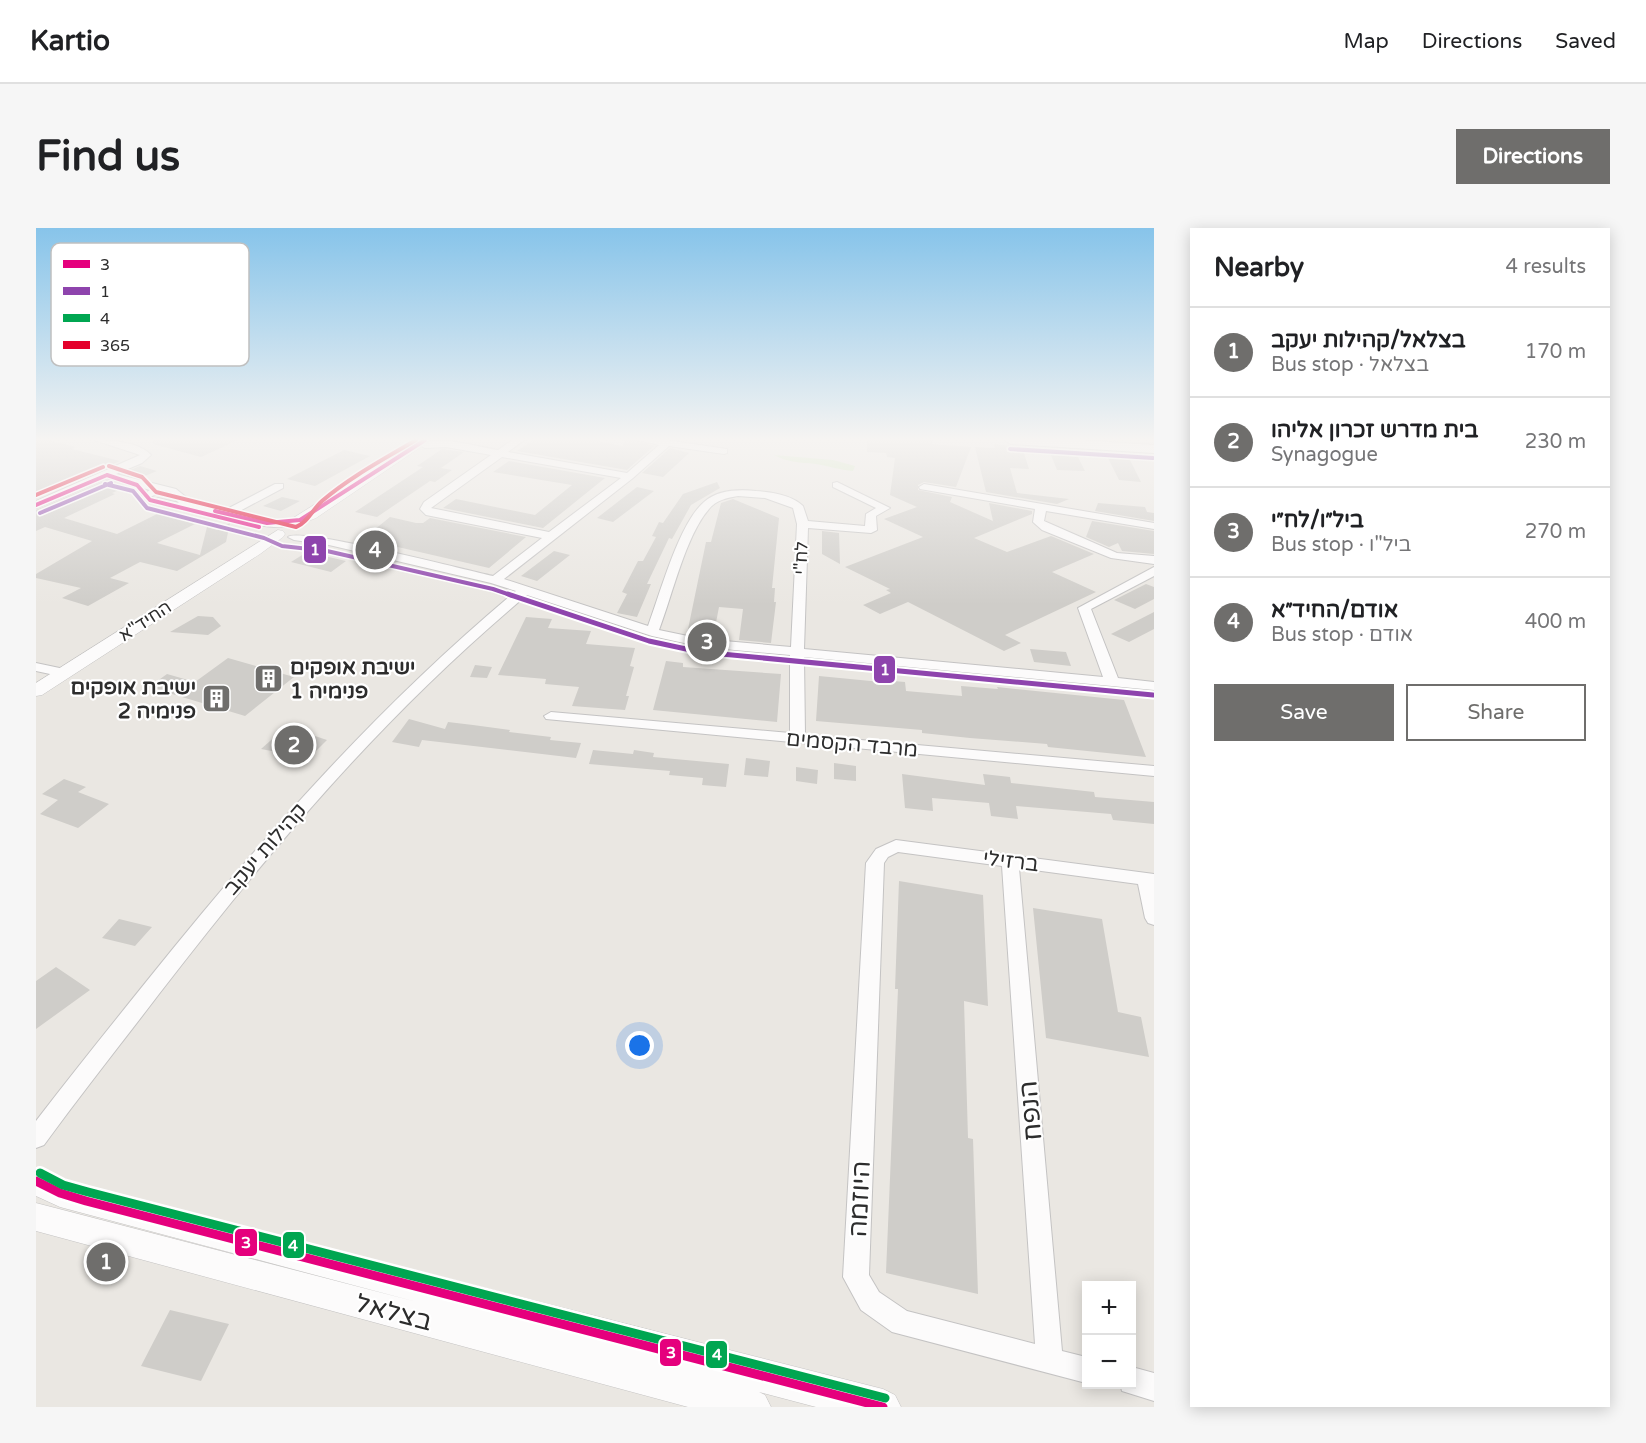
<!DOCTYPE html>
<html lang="en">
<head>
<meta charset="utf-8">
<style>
	body { margin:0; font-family:"Varela Round",Heebo,sans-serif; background:#f6f6f6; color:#202124 }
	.controls { position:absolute; right:18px; bottom:18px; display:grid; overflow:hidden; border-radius:0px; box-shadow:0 3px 15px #0003 }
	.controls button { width:54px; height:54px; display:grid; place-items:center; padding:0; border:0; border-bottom:2px solid #e0e0e0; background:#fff; color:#202124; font:30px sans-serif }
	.you { position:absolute; left:604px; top:818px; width:21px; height:21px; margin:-15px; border:4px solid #fff; border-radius:50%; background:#1a73e8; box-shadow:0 0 0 9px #1a73e833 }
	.badge { display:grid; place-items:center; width:39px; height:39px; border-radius:50%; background:#6f6e6c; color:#fff; font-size:20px; font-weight:700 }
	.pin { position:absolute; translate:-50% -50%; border:3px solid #fff; box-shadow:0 2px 6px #0006 }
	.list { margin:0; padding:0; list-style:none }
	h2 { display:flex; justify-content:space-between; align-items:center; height:78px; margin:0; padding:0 24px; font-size:26px }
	h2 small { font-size:20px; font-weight:400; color:#757577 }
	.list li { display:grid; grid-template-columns:39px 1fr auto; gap:18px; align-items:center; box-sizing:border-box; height:90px; padding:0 24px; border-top:2px solid #e0e0e0 }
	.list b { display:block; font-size:22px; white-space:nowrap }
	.list p { margin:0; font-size:20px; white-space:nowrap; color:#757577 }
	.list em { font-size:20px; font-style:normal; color:#757577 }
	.actions { display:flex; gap:12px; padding:18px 24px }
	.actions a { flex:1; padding:14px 0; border:2px solid #6f6e6c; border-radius:0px; text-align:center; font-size:21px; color:#6f6e6c }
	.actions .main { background:#6f6e6c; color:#fff }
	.map { position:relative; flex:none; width:1118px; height:1179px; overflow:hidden; border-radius:0px }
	header { display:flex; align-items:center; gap:36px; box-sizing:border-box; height:84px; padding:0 30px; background:#fff; border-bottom:2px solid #e0e0e0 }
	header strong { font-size:28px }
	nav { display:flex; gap:33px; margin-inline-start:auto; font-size:21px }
	.intro { display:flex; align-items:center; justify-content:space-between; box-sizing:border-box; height:144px; padding:0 36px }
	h1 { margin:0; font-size:42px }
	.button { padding:15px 27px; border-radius:0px; background:#6f6e6c; color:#fff; font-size:21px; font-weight:700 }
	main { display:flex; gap:36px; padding:0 36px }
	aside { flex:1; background:#fff; border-radius:0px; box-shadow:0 3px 15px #0003 }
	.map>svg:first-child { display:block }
</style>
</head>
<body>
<header>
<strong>Kartio</strong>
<nav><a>Map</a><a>Directions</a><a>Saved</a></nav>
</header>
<div class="intro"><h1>Find us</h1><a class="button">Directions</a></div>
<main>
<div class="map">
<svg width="1118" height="1179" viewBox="0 0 1118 1179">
	<rect width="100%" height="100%" fill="#eae7e2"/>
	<path fill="#cee6bb" d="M738,227L797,232L819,238L817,243C804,242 792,238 780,236C764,234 752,235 738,227Z"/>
	<path fill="#cfcdc9" d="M0,212H13L40,219L36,221L84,233L0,271Z
		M117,212H202L165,229L117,216Z
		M497,212H556L587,218L588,212H600L618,218L591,242L481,223Z
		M831,212H896V216L935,219L920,259L888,254L882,257V262L916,269L914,274L957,293L953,275L996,283V286L938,310L971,324L1015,308L1058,326L1016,344L1060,364L969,407L985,415L968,423L872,374L844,386L827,377L855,365L850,362L854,361L809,339L887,309L848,291L881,279L854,267L859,230L851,229L850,225L831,224Z
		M958,216L986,219L993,241L974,240L981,265L1033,271L1021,276L950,264L939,219L959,220Z
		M634,220L653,225L627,249L606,245Z
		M406,221L428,224L405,240L416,242L399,254L394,253L341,289L319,284L387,239L381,238Z
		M308,222L334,228L279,258L251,251Z
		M1070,226L1092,228L1105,254L1083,252Z
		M1015,227L1042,229L1049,243L1021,242Z
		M473,233L569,250L507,300L407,280L420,271L499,287L536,257L457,244Z
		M104,238L121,243L104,250L87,245Z
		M71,252L87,257L78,261L83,262L76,265L79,266L28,290L81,306L123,285L159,296L121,315L164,327L171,299L181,302L194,295L190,314L141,343L104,334L74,350L93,355L52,378L26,370L45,360L0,350V346L56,313L9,299L0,303V282Z
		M681,254L684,260L655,277L636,311L633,310L611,356H615L601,389L581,385L591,366L586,364L602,333H607L620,309L616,308L623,294L627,295L647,266Z
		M601,259L618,263L577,294L561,290Z
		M246,269L264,273L245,283L227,278Z
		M697,271L743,290L736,360H739L738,374H740L735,415L703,412L707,381L683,379L677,410L651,406L670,314H675L685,275Z
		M1062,275L1109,279L1111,284L1118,285V293L1059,283Z
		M354,289L380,295H387L394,290L490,309L453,340L327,311Z
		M1056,293L1118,303V326L1086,323L1082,315L1073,319L1050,309Z
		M786,303L803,305L804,336L786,326Z
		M518,323L534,327L501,353L485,348Z
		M271,324L310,333L295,344L255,334Z
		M1110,356L1118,359V371L1099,381L1078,372Z
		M1118,384V401L1093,414L1075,406Z
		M162,388L177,389L185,398L172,407L134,404Z
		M490,389L516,391L512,400L555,403L550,416L599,420L594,438L598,439L590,468H593L589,482L536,478L543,459L509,456L510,451L462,447Z
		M994,421L1030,424L1035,438L998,434Z
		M192,430L258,449L209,488L113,459L131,446L159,454Z
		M630,433L647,435V439L745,446L741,494L617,482Z
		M439,437L456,439L451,450L434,449Z
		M783,448L845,454V452L869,454L870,463L926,468L925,458L962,461L961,459L1088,472L1110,529L1012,519L1011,516L934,510L886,505V502L780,493Z
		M373,491L409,501L412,494L437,497L474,502L473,504L515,509L514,512L545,515L540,530L386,512L383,519L356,514Z
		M251,498L274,504L273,506L291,512L273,530L225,521Z
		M557,522L597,526L598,522L618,525L617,529L693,536L690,559L666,557L667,550L633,547L634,543L553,536Z
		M710,530L734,533L732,549L708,547Z
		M798,535L820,538V553L798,551Z
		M760,539L782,542L781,556L760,553Z
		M866,546L949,557L947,546L974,549L975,555L1058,564L1059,569L1118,574V596L1077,592L1075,586L980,578L982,591L955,588L953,575L896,570L897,583L869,580Z
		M28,551L50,559L42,564L73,576L42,600L4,586L22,572L6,566Z
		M863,653L947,667L952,778L928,773L932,910L937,911L942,1066L850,1045L862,761H859Z
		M997,680L1066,691L1082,784L1105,789L1113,829L1010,810Z
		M83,691L116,699L99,718L66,710Z
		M20,739L54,762L0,801V753Z
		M134,1082L193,1096L165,1153L105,1138Z"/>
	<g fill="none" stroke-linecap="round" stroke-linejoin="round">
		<defs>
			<path id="minor" d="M58,212C76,212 103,214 115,227L106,235L80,246L140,261L156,274L189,282L239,256H247V260L200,285C212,288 252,292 258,296C243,307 177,286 158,281L153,284L117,273L122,270L143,275L133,265H124L111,270L106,267L114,262L71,250L0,280V273L104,227Z
				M476,212H488L472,224L591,245L623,217L602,212H630L691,221V225L688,226L633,218L597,250L468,351L612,398C624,366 643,295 668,274C681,262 703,261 720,263C736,264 756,267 767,278L772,293L829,298L830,286L840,280L797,259V255L801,254L854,280L840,288L841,302L835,305L772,300L768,421L1067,449L1042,380L1118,339V348L1055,381L1082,450L1118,454V462L768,429L769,507L1118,538V548L510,491L508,488L515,484L754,505V427L666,419L616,408L491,367C348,487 237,618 123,766C85,816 45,866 8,917L0,920V893C36,846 73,800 110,754C223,613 341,479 480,363L455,355L293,317L258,312L252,309C264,299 430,342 457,348L506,310L390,287L384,281L388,274L455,227L410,219L389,220L384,217C400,206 443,219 462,222ZM466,229L585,250L513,304L395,280ZM702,268L729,270L757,280L761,296L755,419L666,411L623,402C636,368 650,307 673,281C680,272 691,270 702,268Z
				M888,256L1118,295V301L1010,283L1008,293L1081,325L1118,328V336L1075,330L1006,302L997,294L999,281L884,261L883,259Z
				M0,435L33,442L35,445L28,449L0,443Z
				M860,612L1118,646V697L1112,695L1109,690L1102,656L983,640L1026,1123L1050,1129V1155L856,1104L825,1082L807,1049L830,635L840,621ZM862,624L966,638L999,1116L871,1083L843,1064L833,1047L848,635L852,629Z
				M1096,1139L1118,1145V1173L1086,1163L1084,1156H1096Z"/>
			<path id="tertiary" d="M381,212H395L280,290L255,300L248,296Z
				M242,302L247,303L249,306L247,309L224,326L6,467L0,468V455Z
				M0,940L50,959L847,1161L859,1167L865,1179H780L723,1164L729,1167L735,1179H652L0,1003V975L381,1074L24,979L0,968Z"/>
			<path id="secondary" d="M968,212H1044L1118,217V225L975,216Z"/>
		</defs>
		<use href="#minor" stroke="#c4c3c3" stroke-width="2"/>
		<use href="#tertiary" stroke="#c4c3c3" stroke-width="1"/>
		<use href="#secondary" stroke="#c4c3c3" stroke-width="2"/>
		<use href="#minor" fill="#fcfbfb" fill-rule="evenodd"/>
		<use href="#tertiary" fill="#fcfbfb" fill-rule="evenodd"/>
		<use href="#secondary" fill="#fcfbfb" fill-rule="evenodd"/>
		<defs>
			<path id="bus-1-far1" d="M71,247L101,257L114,272L223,299
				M0,277L71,247
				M179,283L231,295L264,292L389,212"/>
			<path id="bus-1" d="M0,953L24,965L50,973L847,1179"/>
			<path id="bus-2-far1" d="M974,221L1117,230
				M69,256L97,263L111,280L228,310L246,318L291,323L457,361L477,368
				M4,285L75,255"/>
			<path id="bus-2" d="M472,366L613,413L664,424L1117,467"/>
			<path id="bus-3" d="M4,945L27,957L52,964L849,1170"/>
			<path id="bus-4" d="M73,238L106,249L120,264L260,299C271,295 277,281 286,273C314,249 348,231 380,212
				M0,267L67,239"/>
		</defs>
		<use href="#bus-1-far1" stroke="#fff" stroke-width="7"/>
		<use href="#bus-1" stroke="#fff" stroke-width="14"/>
		<use href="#bus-2-far1" stroke="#fff" stroke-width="7"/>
		<use href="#bus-2" stroke="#fff" stroke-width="9"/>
		<use href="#bus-3" stroke="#fff" stroke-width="14"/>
		<use href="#bus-4" stroke="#fff" stroke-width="7"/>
		<use href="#bus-1-far1" stroke="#e5007d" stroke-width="4"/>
		<use href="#bus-1" stroke="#e5007d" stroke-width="9"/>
		<use href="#bus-2-far1" stroke="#8e44ad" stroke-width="4"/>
		<use href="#bus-2" stroke="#8e44ad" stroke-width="5"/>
		<use href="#bus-3" stroke="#00a651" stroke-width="9"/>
		<use href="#bus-4" stroke="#e4002b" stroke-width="4"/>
	</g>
	<linearGradient id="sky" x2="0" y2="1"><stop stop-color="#87c4ea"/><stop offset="0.56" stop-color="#f6f4f2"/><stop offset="1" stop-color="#f6f4f2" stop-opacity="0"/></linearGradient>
	<rect width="1118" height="377" fill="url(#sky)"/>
	<defs>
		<symbol id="building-square" viewBox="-11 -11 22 22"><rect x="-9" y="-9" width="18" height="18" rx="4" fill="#6f6e6c" stroke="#fff"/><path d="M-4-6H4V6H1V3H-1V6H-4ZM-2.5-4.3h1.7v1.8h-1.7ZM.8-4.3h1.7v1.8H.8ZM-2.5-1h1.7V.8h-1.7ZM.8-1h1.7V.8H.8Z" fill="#fff"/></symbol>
	</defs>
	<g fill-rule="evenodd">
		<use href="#building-square" x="216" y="434" width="33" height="33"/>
		<use href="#building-square" x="164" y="454" width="33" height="33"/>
	</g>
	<g text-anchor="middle" stroke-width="4.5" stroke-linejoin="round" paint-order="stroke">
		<g font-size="18" fill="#2d2d2d" stroke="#fff">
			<text transform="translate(765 330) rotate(-87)" y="6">לח"י</text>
			<text transform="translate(109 393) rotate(-33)" y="6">החיד"א</text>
		</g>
		<g font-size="21" font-weight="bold" fill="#2d2d2d" stroke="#fff" text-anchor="start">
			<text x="254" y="446">ישיבת אופקים<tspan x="254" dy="24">פנימיה 1</tspan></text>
			<text x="160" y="466" text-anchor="end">ישיבת אופקים<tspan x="160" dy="24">פנימיה 2</tspan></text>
		</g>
		<g font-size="21" fill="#2d2d2d" stroke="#fff">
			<text transform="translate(816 516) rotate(5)" y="7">מרבד הקסמים</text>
			<text transform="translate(229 621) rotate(-49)" y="7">קהילות יעקב</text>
			<text transform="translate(975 633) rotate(7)" y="7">ברזילי</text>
		</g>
		<g font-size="26" fill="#2d2d2d" stroke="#fff">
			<text transform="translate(994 883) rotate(-95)" y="9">הנפח</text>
			<text transform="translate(823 971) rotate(-87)" y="9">היוזמה</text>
			<text transform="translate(358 1084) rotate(15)" y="9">בצלאל</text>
		</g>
	</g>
	<rect x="15" y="15" width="198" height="123" rx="9" fill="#fff" stroke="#c0c0c0" stroke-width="1.5"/>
	<rect x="27" y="32" width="27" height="8" fill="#e5007d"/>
	<rect x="27" y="59" width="27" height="8" fill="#8e44ad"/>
	<rect x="27" y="86" width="27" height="8" fill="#00a651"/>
	<rect x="27" y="113" width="27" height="8" fill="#e4002b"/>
	<g font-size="16" fill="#2d2d2d">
		<text x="64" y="42">3</text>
		<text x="64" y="69">1</text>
		<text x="64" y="96">4</text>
		<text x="64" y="123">365</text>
	</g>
	<g stroke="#fff" stroke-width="2">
		<rect x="267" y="307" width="24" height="29" rx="6" fill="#8e44ad"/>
		<rect x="837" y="427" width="23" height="29" rx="6" fill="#8e44ad"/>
		<rect x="198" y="1000" width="24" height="29" rx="6" fill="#e5007d"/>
		<rect x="246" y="1003" width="23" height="28" rx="6" fill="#00a651"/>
		<rect x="623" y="1110" width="23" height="29" rx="6" fill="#e5007d"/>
		<rect x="669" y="1112" width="23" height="29" rx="6" fill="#00a651"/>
	</g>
	<g font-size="16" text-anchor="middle" font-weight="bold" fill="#fff">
		<text x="279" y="327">1</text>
		<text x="849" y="447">1</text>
		<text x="210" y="1020">3</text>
		<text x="257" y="1023">4</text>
		<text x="635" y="1130">3</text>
		<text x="681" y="1132">4</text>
	</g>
</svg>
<div class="controls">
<button>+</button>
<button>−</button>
</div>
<div class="you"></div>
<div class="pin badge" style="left:70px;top:1034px">1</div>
<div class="pin badge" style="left:258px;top:517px">2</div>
<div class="pin badge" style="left:671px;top:414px">3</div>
<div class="pin badge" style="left:339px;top:322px">4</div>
</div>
<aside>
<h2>Nearby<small>4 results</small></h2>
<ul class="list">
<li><span class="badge">1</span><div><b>בצלאל/קהילות יעקב</b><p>Bus stop · בצלאל</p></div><em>170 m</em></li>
<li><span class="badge">2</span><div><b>בית מדרש זכרון אליהו</b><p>Synagogue</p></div><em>230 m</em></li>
<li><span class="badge">3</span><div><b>ביל״ו/לח״י</b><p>Bus stop · ביל&quot;ו</p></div><em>270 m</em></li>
<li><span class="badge">4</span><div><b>אודם/החיד״א</b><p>Bus stop · אודם</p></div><em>400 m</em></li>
</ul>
<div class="actions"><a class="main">Save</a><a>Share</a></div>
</aside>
</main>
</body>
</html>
